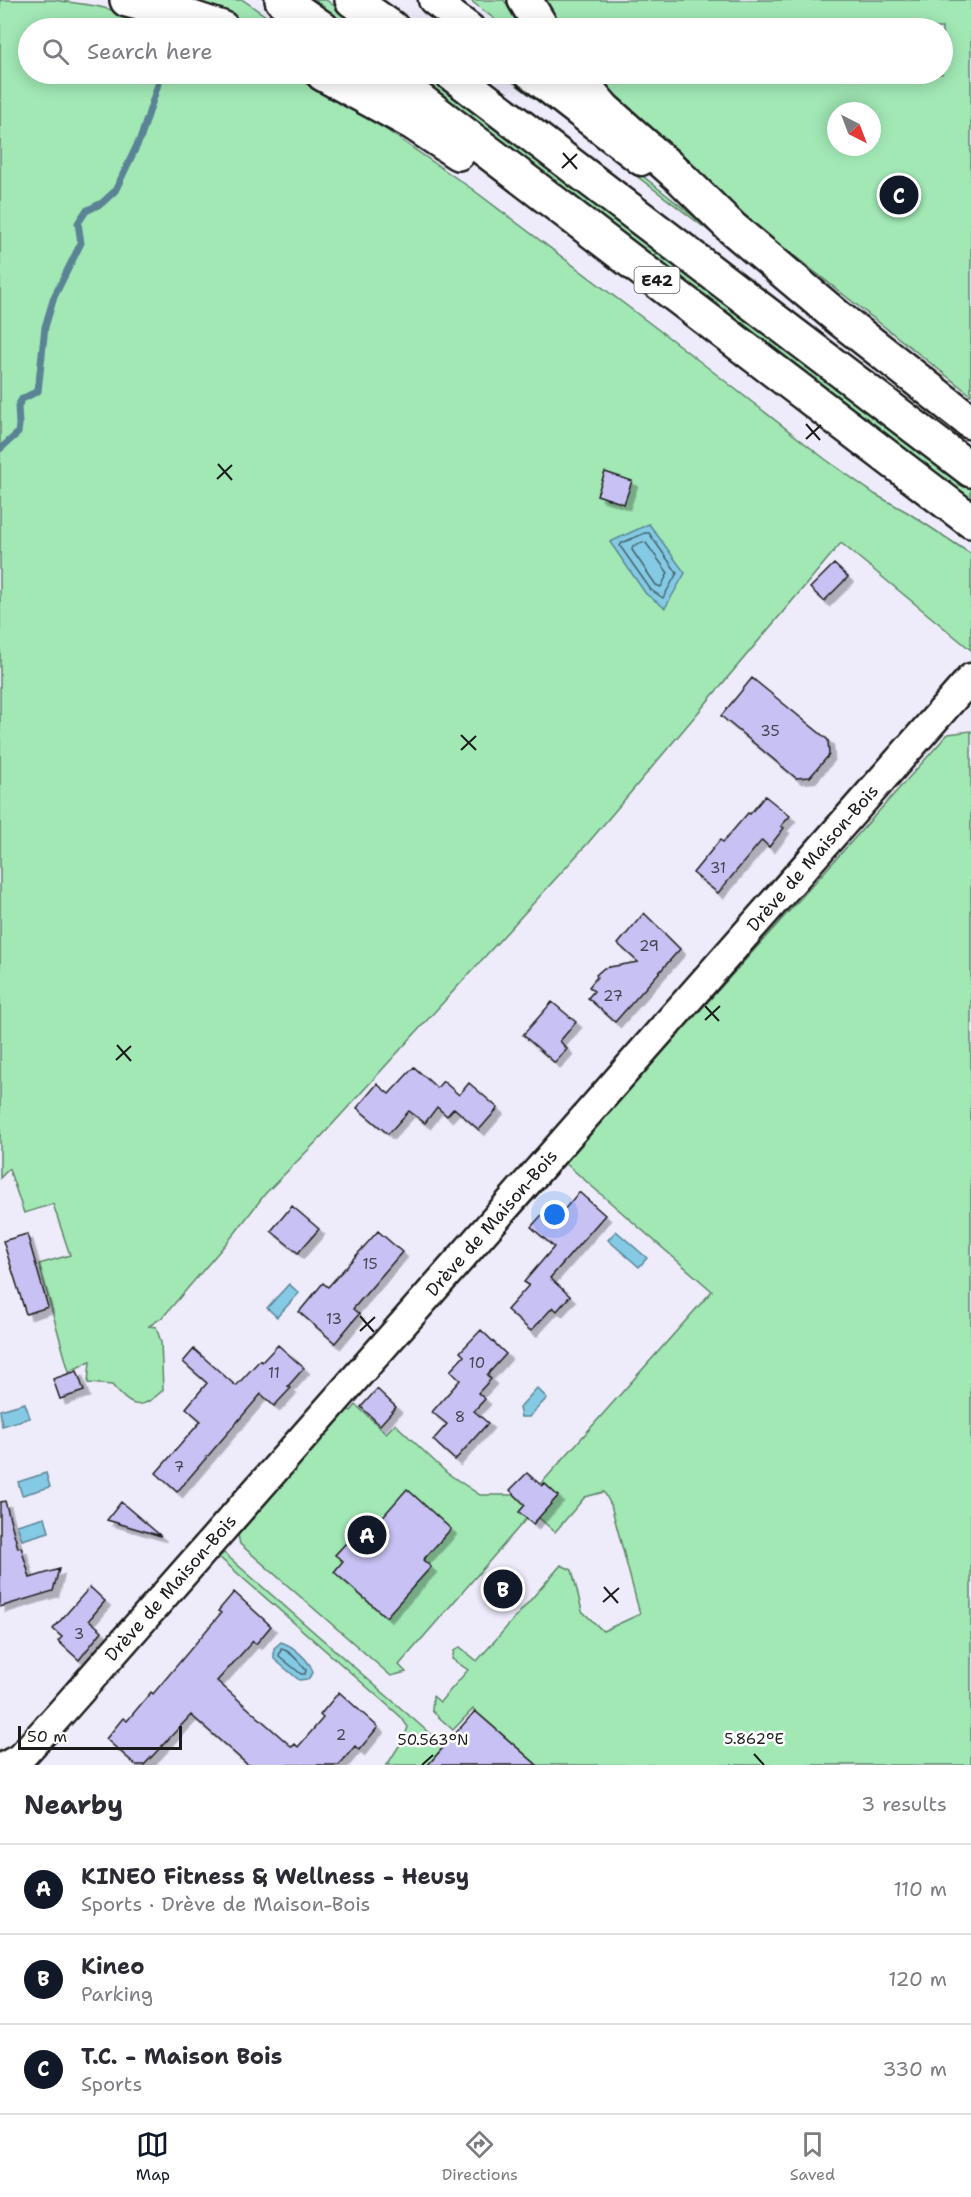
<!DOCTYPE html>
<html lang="en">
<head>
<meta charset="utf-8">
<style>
	body { margin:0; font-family:"Shantell Sans",sans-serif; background:#f7f7f7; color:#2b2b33 }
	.compass { position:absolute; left:827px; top:102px; width:54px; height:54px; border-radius:50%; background:#fff; box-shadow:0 3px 15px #0003; rotate:138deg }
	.scale { position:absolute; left:18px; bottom:15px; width:164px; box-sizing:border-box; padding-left:6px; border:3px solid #1c1c1c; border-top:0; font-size:16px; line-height:21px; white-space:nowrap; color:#1c1c1c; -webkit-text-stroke:4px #fff; paint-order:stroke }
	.you { position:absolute; left:555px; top:1215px; width:21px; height:21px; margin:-15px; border:4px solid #fff; border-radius:50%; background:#1a73e8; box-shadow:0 0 0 9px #1a73e833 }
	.badge { display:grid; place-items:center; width:39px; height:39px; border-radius:50%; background:#111827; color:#fff; font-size:20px; font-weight:700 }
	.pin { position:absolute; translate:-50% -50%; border:3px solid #fff; box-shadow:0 2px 6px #0006 }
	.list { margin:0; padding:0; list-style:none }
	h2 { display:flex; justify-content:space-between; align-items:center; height:78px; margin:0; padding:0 24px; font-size:26px }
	h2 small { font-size:20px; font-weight:400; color:#7c7c81 }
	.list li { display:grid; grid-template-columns:39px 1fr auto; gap:18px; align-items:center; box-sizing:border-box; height:90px; padding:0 24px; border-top:2px solid #e1e1e2 }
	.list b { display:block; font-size:22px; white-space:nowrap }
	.list p { margin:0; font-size:20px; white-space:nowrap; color:#7c7c81 }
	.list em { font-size:20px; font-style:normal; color:#7c7c81 }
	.icon { flex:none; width:33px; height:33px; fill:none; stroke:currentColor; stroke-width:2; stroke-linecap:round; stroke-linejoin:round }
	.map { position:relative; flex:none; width:971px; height:1765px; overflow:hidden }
	.search { position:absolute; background:#fff; box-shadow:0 3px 15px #0003; left:18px; right:18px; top:18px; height:66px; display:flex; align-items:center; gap:15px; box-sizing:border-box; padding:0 21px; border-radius:33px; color:#7c7c81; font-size:22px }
	.sheet { height:348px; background:#fff }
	nav { display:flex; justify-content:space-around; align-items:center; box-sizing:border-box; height:84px; border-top:2px solid #e1e1e2; background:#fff; font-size:16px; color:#7c7c81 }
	nav a { display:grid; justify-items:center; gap:3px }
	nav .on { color:#111827 }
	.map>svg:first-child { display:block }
</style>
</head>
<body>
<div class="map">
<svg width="971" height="1765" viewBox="0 0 971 1765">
	<defs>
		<filter id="shadow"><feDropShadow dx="5.5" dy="5.5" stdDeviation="0" flood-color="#0004"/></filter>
	</defs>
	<rect width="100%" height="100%" fill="#eeecfb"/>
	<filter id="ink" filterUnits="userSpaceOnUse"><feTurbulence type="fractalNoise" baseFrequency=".0167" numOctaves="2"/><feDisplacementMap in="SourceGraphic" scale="12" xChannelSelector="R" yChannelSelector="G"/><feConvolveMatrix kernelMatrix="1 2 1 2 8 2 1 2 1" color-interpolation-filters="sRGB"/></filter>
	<g filter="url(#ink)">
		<path fill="#a1e8b5" stroke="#5e8268" stroke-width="1.5" fill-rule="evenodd" d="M0,0H54L96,6L183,28H28V74H289L369,118L472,189L680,346L825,459L876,495L907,512L971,554V650L841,543L588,843L320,1138L265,1194L235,1233L163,1317L149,1326L156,1327L161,1342L163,1390C140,1412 132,1408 112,1385L88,1383L90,1361L69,1372L39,1264L70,1255L53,1204L24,1213L9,1169L0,1178Z
			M180,0H243L283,28H259L211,9Z
			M311,0H326L366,28H351Z
			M470,0H504L520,28H506Z
			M537,0H971V395L750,221L684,166L587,74H942V28H553ZM836,111H872V147H836Z
			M413,74H427L971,489V499Z
			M502,74H514L775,281Z
			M971,731V1765H537L473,1709L453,1730L432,1711L433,1696L440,1702L468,1670L452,1659L454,1651L460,1647L477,1661L561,1565L572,1570L582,1611L603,1631L640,1614L611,1505L604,1492L585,1497L555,1532L539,1518L533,1524L526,1519L399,1665L406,1672L391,1676L240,1544L238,1535L348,1409L351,1411L356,1405L386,1433L395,1424L447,1473L480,1495H531L712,1291L564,1162L948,734Z
			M224,1553L444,1746L428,1765H387L404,1738L408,1727L401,1717L219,1557Z"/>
		<path fill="#84cae5" stroke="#5a8495" stroke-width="1.5" d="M649,524L685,573L665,608L646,594L610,542Z
			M616,1231L647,1258L639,1267L608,1240Z
			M289,1284L299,1293L277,1317L267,1308Z
			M537,1388L547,1398L529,1417H521L519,1408Z
			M25,1403L30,1418L2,1426L0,1410Z
			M46,1473L50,1487L22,1495L18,1482Z
			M45,1517L49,1532L22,1540L17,1525Z
			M281,1642C292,1645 311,1661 313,1673L308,1679L299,1680L274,1659V1648Z"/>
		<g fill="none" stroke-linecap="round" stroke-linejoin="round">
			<path stroke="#46626c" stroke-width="1.5" d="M645,533H649L677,573L663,598L651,590L620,546L622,543Z
				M643,542L646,543L668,573L661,587L656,585L632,550L633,546Z
				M281,1649C290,1650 300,1663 306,1670L305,1674H301L279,1656Z"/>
			<path stroke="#5a8495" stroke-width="7" d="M0,449L18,433L19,425L18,406L22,399L38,391L45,327L54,297L81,243L78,223L86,211L102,203L115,191L141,137L160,78"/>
		</g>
		<path fill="#c8c1f3" stroke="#1c1c1c" stroke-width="1.5" filter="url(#shadow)" d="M605,472L632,481L624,504L597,495Z
			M834,564L848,577L824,601L810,588Z
			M752,678L828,740L829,755L810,777L796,778L721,716Z
			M765,796L790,816L781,826L784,828L769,847L762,840L718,893L693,873L720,840L723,842L748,813L750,814Z
			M644,913L680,949L615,1022L588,998L594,991L589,987L597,977L596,975L604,968L638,962L618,944Z
			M552,1002L576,1022L560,1041L567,1049L555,1063L523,1035Z
			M414,1067L437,1088L443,1081L459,1095L469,1083L498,1108L479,1130L454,1108L447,1116L437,1107L425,1123L409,1111L388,1134L357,1108L377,1084L389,1094Z
			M579,1192L605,1215L550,1278L570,1296L557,1311L553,1307L531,1331L507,1310L529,1285L524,1282L554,1247L531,1227L548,1208L558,1217Z
			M292,1206L319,1229L298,1253L271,1231Z
			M378,1231L402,1252L353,1309L359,1314L335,1343L299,1312L323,1283L328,1287Z
			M27,1234L48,1307L26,1314L3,1241Z
			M481,1330L506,1354L487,1375L491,1379L478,1393L485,1399L474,1411L488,1423L455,1460L433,1440L447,1424L432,1412L460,1380L450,1371L464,1356L460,1352Z
			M278,1345L304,1368L288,1386L291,1388L274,1406L261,1394L177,1492L156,1473L201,1421L186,1408L207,1383L183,1362L194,1349L236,1386L260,1360L262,1362Z
			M77,1371L84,1391L60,1399L53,1379Z
			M377,1389L396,1407L380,1425L361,1407Z
			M527,1473L542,1486L544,1483L558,1496L533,1524L519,1512L525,1505L510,1490Z
			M407,1489L451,1529L423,1560L431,1567L386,1617L334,1572L343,1561L335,1555L357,1531L363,1536L379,1521Z
			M5,1501L18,1548L21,1547L30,1578L59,1569L53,1591L0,1607V1502Z
			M121,1502L161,1536L107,1520Z
			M90,1587L105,1601L89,1620L102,1631L79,1660L58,1641L62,1637L53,1629Z
			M234,1592L271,1626L256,1644L253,1641L217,1681L292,1747L295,1744L298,1747L323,1718L320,1715L339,1692L378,1727L359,1750L355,1746L339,1765H248L191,1715L144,1765H136L106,1739L123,1718L127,1721L151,1692L153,1694L221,1613L218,1611Z
			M475,1711L537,1765H428Z"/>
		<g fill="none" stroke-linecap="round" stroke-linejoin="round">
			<defs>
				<g id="minor">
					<path d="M433,0L470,28"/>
					<path d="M529,74L641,161"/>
					<path id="s1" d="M7,1765L20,1758L59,1715L971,678"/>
				</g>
				<path id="highway" d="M127,0L174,12L222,28
					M282,0L322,28
					M352,0L392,28
					M525,0L542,28
					M323,74L413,123L458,153
					M386,74L971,521
					M452,74L971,470
					M574,74L604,109L679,176L732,228L840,319L971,422"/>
			</defs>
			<use href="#minor" stroke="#1c1c1c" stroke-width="33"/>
			<use href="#highway" stroke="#1c1c1c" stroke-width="38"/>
			<use href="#minor" stroke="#fff" stroke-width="28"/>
			<use href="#highway" stroke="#fff" stroke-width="33"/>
		</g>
	</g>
	<path fill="none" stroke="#1c1c1c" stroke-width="2" d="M563,153L577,169M562,168L577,154M806,424L820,440M806,439L821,425M218,464L232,480M217,479L232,465M461,735L476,750M461,750L476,736M705,1006L719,1021M705,1020L720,1006M117,1045L131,1061M116,1060L131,1046M360,1316L374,1332M360,1331L375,1317M604,1587L618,1603M603,1602L619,1588M754,1754L764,1765M422,1765L433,1755"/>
	<g text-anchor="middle" stroke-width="5" stroke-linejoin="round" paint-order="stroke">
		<g font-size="15" fill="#474552">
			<text x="770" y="736">35</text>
			<text x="718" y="873">31</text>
			<text x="649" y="951">29</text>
			<text x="613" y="1001">27</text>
			<text x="370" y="1269">15</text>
			<text x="334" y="1324">13</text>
			<text x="477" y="1368">10</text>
			<text x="274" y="1378">11</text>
			<text x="460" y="1422">8</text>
			<text x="179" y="1472">7</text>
			<text x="79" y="1639">3</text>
			<text x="341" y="1740">2</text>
		</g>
		<rect fill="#fff" stroke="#606060" stroke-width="1.5" x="634.5" y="267" width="45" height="26" rx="4.5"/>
		<g font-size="16" font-weight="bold" fill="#1c1c1c">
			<text x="657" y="286">E42</text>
		</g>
		<g font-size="18" fill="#1c1c1c" stroke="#fff">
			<text dy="6" stroke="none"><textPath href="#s1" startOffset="1214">Drève de Maison-Bois</textPath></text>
			<text dy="6" stroke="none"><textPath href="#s1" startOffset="728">Drève de Maison-Bois</textPath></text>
			<text dy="6" stroke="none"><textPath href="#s1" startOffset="242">Drève de Maison-Bois</textPath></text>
		</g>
	</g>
	<g font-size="15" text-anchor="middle" fill="#1c1c1c" stroke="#fff" stroke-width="5" stroke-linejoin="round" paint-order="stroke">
		<text x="754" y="1744">5.862°E</text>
		<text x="433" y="1745">50.563°N</text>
	</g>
</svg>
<svg class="compass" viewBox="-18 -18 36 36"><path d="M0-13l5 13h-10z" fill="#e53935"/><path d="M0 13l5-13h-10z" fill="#7c7c81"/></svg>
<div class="scale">50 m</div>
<div class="you"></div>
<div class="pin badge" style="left:367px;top:1535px">A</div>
<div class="pin badge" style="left:503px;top:1589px">B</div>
<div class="pin badge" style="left:899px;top:195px">C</div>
<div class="search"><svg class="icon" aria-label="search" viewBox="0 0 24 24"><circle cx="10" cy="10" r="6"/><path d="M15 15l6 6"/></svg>Search here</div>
</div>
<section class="sheet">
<h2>Nearby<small>3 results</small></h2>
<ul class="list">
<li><span class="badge">A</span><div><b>KINEO Fitness &amp; Wellness - Heusy</b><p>Sports · Drève de Maison-Bois</p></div><em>110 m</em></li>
<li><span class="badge">B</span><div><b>Kineo</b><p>Parking</p></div><em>120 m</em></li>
<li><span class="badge">C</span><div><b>T.C. - Maison Bois</b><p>Sports</p></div><em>330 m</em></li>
</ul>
</section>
<nav>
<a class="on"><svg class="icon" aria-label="map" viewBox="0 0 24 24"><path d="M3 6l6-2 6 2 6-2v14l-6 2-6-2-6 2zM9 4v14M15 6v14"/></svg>Map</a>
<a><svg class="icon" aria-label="directions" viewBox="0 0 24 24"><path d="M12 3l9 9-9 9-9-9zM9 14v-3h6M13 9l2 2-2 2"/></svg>Directions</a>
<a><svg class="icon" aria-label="saved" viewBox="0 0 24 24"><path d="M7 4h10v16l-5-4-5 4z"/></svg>Saved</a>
</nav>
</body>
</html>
